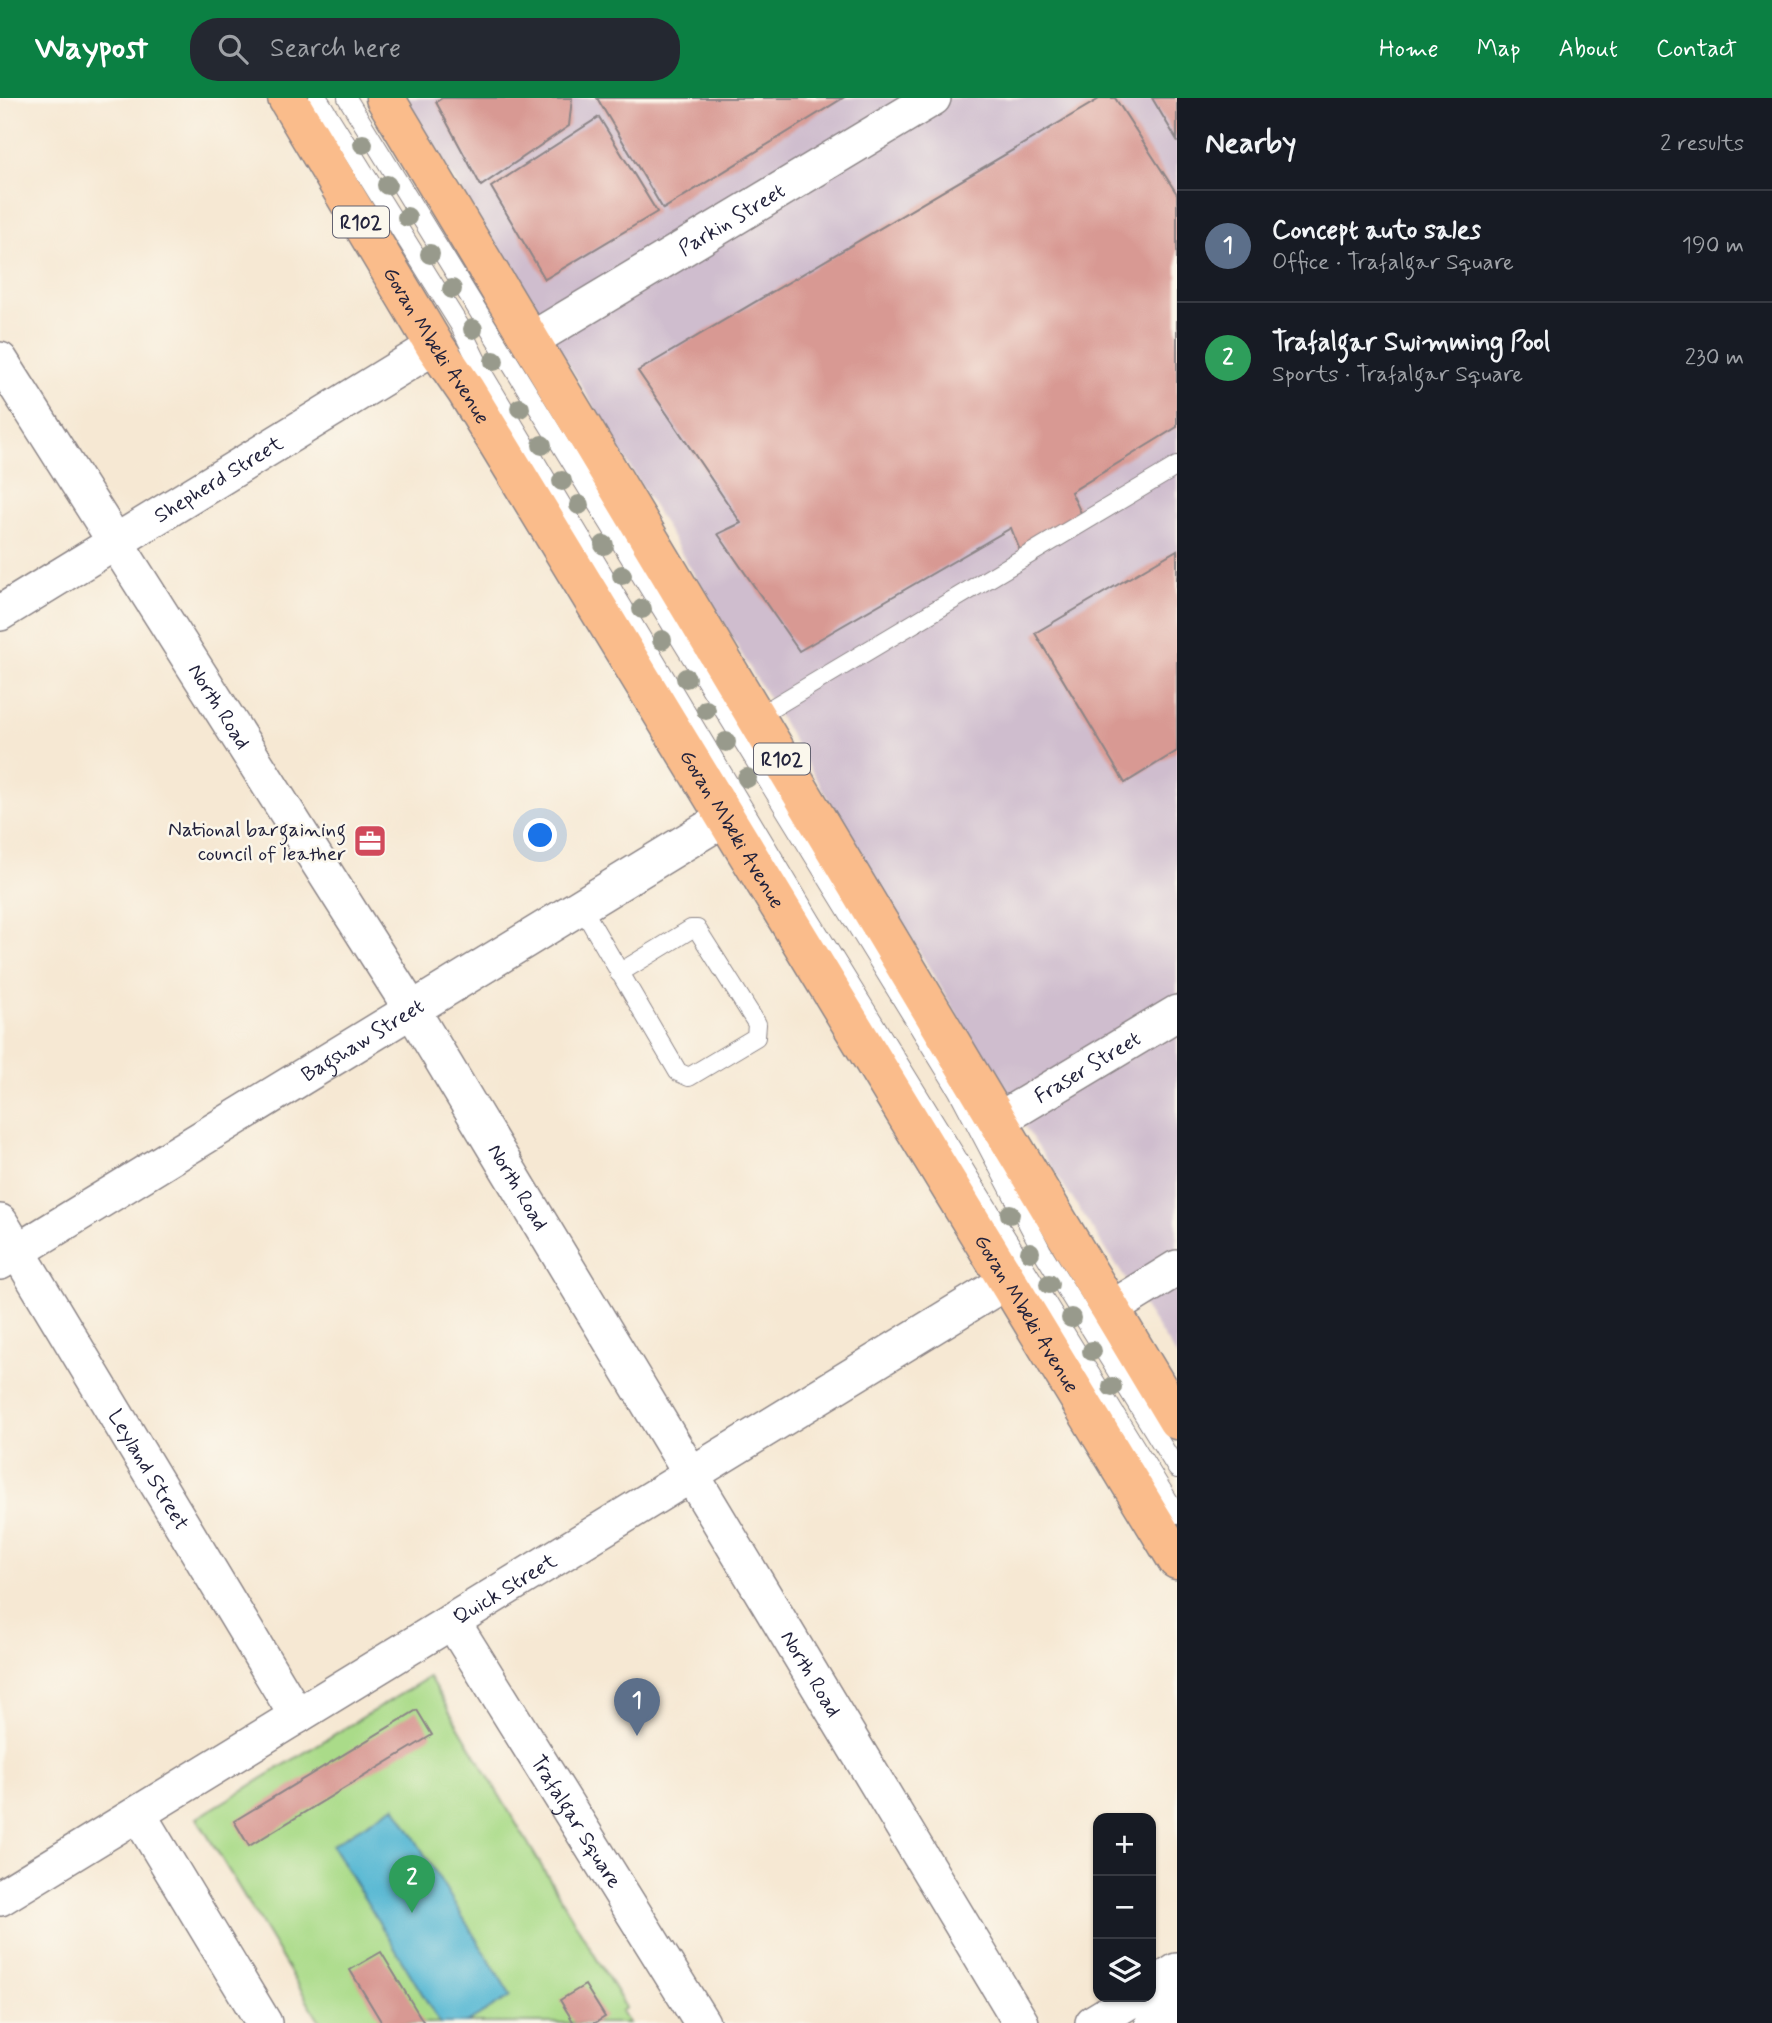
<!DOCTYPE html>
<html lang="en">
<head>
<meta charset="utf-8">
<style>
	body { margin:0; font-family:Mynerve,sans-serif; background:#242831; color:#f1f3f6 }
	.controls { position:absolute; right:21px; bottom:21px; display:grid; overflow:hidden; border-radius:14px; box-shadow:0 2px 5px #0004 }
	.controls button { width:63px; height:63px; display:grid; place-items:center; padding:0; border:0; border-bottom:2px solid #363941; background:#171b24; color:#f1f3f6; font:35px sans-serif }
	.you { position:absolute; left:541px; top:738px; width:24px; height:24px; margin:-18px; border:5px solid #fff; border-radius:50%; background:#1a73e8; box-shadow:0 0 0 10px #1a73e833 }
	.badge { display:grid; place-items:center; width:46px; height:46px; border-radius:50%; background:#0b8043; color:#fff; font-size:23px; font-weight:700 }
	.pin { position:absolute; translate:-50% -58px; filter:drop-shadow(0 2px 4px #0008) }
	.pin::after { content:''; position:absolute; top:37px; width:24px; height:21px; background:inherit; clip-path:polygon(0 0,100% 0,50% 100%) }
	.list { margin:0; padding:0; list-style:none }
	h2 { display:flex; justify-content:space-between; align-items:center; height:91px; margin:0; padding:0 28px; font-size:30px }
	h2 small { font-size:23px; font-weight:400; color:#9ea1a6 }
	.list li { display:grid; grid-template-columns:46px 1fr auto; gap:21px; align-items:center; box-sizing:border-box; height:112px; padding:0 28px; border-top:2px solid #363941 }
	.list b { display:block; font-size:26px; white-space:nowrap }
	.list p { margin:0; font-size:23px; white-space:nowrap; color:#9ea1a6 }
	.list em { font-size:23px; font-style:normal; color:#9ea1a6 }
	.icon { flex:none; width:38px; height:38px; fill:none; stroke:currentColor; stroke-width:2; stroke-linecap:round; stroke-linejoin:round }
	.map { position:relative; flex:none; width:1177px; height:1925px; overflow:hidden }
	header { display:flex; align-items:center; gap:42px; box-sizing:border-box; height:98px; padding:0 35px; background:#0b8043; color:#fff }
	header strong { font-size:33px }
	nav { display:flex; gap:38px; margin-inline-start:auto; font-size:24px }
	.search { width:490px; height:63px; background:#242831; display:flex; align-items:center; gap:18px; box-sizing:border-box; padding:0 24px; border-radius:28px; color:#9ea1a6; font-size:26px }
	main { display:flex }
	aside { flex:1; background:#171b24 }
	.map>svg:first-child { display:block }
</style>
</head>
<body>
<header>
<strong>Waypost</strong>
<div class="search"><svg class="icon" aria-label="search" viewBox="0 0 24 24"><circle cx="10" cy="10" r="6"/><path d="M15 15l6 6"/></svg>Search here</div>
<nav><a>Home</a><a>Map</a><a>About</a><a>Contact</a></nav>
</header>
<main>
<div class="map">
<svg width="1177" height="1925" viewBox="0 0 1177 1925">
	<rect width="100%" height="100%" fill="#fbf7ec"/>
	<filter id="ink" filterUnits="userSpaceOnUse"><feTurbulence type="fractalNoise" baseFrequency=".0143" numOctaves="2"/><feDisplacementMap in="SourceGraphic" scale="14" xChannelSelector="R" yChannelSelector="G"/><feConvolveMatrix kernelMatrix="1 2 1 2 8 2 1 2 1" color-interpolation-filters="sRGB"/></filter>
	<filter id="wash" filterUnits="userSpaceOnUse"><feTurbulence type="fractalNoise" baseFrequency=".00686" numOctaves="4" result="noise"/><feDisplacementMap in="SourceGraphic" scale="28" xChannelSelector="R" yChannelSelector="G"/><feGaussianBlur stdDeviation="1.57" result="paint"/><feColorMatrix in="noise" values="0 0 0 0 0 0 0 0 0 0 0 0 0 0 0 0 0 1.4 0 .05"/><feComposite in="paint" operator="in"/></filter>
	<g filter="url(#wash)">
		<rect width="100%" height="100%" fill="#f6e8d3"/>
		<path fill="#cfbdce" d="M403,0H1177V1259L1017,1017L550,235Z"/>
		<path fill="#aadb89" stroke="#667e62" stroke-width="2" d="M429,1579L626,1910L621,1913L629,1925H321L197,1720Z"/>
		<path fill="#55b7d3" stroke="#3c6c87" stroke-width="2" d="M395,1708L511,1898L467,1925H440L332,1747Z"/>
		<g id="blocks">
			<path fill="#d89993" d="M442,0H572L569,28L481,88L436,4Z
				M597,0H843L663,111Z
				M1101,0H1115L1177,96V329L1071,394L1082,417L1021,455L1011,430L799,553L718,436L741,425L638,273Z
				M1152,0H1177V42Z
				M599,19L657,114L545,181L491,89Z
				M1177,452V653L1125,685L1035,535Z
				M417,1612L432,1637L249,1748L234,1723Z
				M381,1854L424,1925H382L350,1872Z
				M585,1887L605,1919L595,1925H574L560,1902Z"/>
		</g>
	</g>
	<g filter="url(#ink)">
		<use href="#blocks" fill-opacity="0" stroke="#8c8587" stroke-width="2"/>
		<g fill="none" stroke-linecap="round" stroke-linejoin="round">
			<defs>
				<path id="service" d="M318,0L460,228L484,277L812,824L1177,1416
					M347,0L958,993L1042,1153L1177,1371
					M757,619L1177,368
					M581,808L678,974L689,979L756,939L757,926L697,831H691L619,875"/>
				<g id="minor">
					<path id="s1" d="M531,242L933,0"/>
					<path id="s2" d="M0,262L412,912L1021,1925"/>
					<path id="s3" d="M0,515L435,248"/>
					<path id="s4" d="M999,1022L1177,915"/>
					<path id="s5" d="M0,1124L297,1618"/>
					<path id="s6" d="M0,1164L725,720"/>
					<path d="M1109,1212L1177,1170"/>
					<path id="s7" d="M452,1523L702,1925"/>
					<path d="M138,1716L264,1925"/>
					<path id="s8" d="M0,1800L1007,1183"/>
					<path d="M1151,1890L1177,1873"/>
					<path d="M1093,1925L1136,1899"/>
					<path d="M1153,1925L1177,1910"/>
				</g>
				<g id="primary">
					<path id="s9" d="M287,0L435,248L466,293L1177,1462"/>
					<path d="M385,0L1177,1322"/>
				</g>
			</defs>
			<use href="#service" stroke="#8c8587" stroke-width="20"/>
			<use href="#minor" stroke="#8c8587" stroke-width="38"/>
			<use href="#primary" stroke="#8c8587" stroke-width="41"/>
			<use href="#service" stroke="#fff" stroke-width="18"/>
			<use href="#minor" stroke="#fff" stroke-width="35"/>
			<use href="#primary" stroke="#fabc8b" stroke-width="38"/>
		</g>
		<g fill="#989a8c">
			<circle cx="363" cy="46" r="10"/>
			<circle cx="387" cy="87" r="10"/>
			<circle cx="407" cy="119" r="10"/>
			<circle cx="430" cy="156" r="10"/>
			<circle cx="452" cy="191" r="10"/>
			<circle cx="473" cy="231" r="10"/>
			<circle cx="494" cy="263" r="10"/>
			<circle cx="520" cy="310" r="10"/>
			<circle cx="542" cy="347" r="10"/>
			<circle cx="562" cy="383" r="10"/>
			<circle cx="579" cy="407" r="10"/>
			<circle cx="604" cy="447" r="10"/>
			<circle cx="622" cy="477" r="10"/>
			<circle cx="642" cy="511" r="10"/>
			<circle cx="662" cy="542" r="10"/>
			<circle cx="686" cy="580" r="10"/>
			<circle cx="706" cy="612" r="10"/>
			<circle cx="726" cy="644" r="10"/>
			<circle cx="747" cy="680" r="10"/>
			<circle cx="1010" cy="1116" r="10"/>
			<circle cx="1030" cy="1154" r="10"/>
			<circle cx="1049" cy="1186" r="10"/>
			<circle cx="1071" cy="1220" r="10"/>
			<circle cx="1092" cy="1253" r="10"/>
			<circle cx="1112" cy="1289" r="10"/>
		</g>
	</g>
	<defs>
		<symbol id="office-square" viewBox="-11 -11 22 22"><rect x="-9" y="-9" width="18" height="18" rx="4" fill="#d1495b" stroke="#fbf7ec"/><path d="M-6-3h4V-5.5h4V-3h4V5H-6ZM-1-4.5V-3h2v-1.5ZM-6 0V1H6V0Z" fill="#fff"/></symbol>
	</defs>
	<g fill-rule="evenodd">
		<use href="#office-square" x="351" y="724" width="38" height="38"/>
	</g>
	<g text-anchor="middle" stroke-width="5" stroke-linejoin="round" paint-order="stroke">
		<g fill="#fbf7ec" stroke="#636270" stroke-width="2">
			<rect x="333" y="108.5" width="56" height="31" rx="5"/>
			<rect x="754" y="645.5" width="56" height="31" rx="5"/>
		</g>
		<g font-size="19" font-weight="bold" fill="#22223b">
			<text x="361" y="131">R102</text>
			<text x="782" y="668">R102</text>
		</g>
		<g font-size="21" fill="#22223b" stroke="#fbf7ec">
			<text dy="7" stroke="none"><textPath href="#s1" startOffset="234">Parkin Street</textPath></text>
			<text dy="7" stroke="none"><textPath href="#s9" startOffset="289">Govan Mbeki Avenue</textPath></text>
			<text dy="7" stroke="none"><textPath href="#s3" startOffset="256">Shepherd Street</textPath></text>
			<text dy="7" stroke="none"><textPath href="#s2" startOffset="410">North Road</textPath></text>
			<text dy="7" stroke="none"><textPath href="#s9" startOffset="856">Govan Mbeki Avenue</textPath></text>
			<text dy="7" stroke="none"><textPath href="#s6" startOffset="425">Bagshaw Street</textPath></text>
			<text dy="7" stroke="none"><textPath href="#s4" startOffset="103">Fraser Street</textPath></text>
			<text dy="7" stroke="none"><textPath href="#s2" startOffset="976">North Road</textPath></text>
			<text dy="7" stroke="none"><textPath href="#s9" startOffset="1423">Govan Mbeki Avenue</textPath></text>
			<text dy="7" stroke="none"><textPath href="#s5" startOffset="289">Leyland Street</textPath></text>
			<text dy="7" stroke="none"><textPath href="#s8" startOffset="592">Quick Street</textPath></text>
			<text dy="7" stroke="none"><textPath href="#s2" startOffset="1544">North Road</textPath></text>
			<text dy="7" stroke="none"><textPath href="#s7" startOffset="236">Trafalgar Square</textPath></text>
		</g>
		<g font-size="21" fill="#22223b" stroke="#fbf7ec" text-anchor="end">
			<text x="346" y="738">National bargaining<tspan x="346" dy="24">council of leather</tspan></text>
		</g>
	</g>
</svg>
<div class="controls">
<button>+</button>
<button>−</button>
<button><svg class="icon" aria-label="layers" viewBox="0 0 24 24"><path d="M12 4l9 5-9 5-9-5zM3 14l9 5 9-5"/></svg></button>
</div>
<div class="you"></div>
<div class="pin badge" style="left:637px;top:1638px;background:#5c6f8a">1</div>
<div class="pin badge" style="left:412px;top:1815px;background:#2e9e5b">2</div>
</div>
<aside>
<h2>Nearby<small>2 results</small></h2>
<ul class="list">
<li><span class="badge" style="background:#5c6f8a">1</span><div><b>Concept auto sales</b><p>Office · Trafalgar Square</p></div><em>190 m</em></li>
<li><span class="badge" style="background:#2e9e5b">2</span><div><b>Trafalgar Swimming Pool</b><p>Sports · Trafalgar Square</p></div><em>230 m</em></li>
</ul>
</aside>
</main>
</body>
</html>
